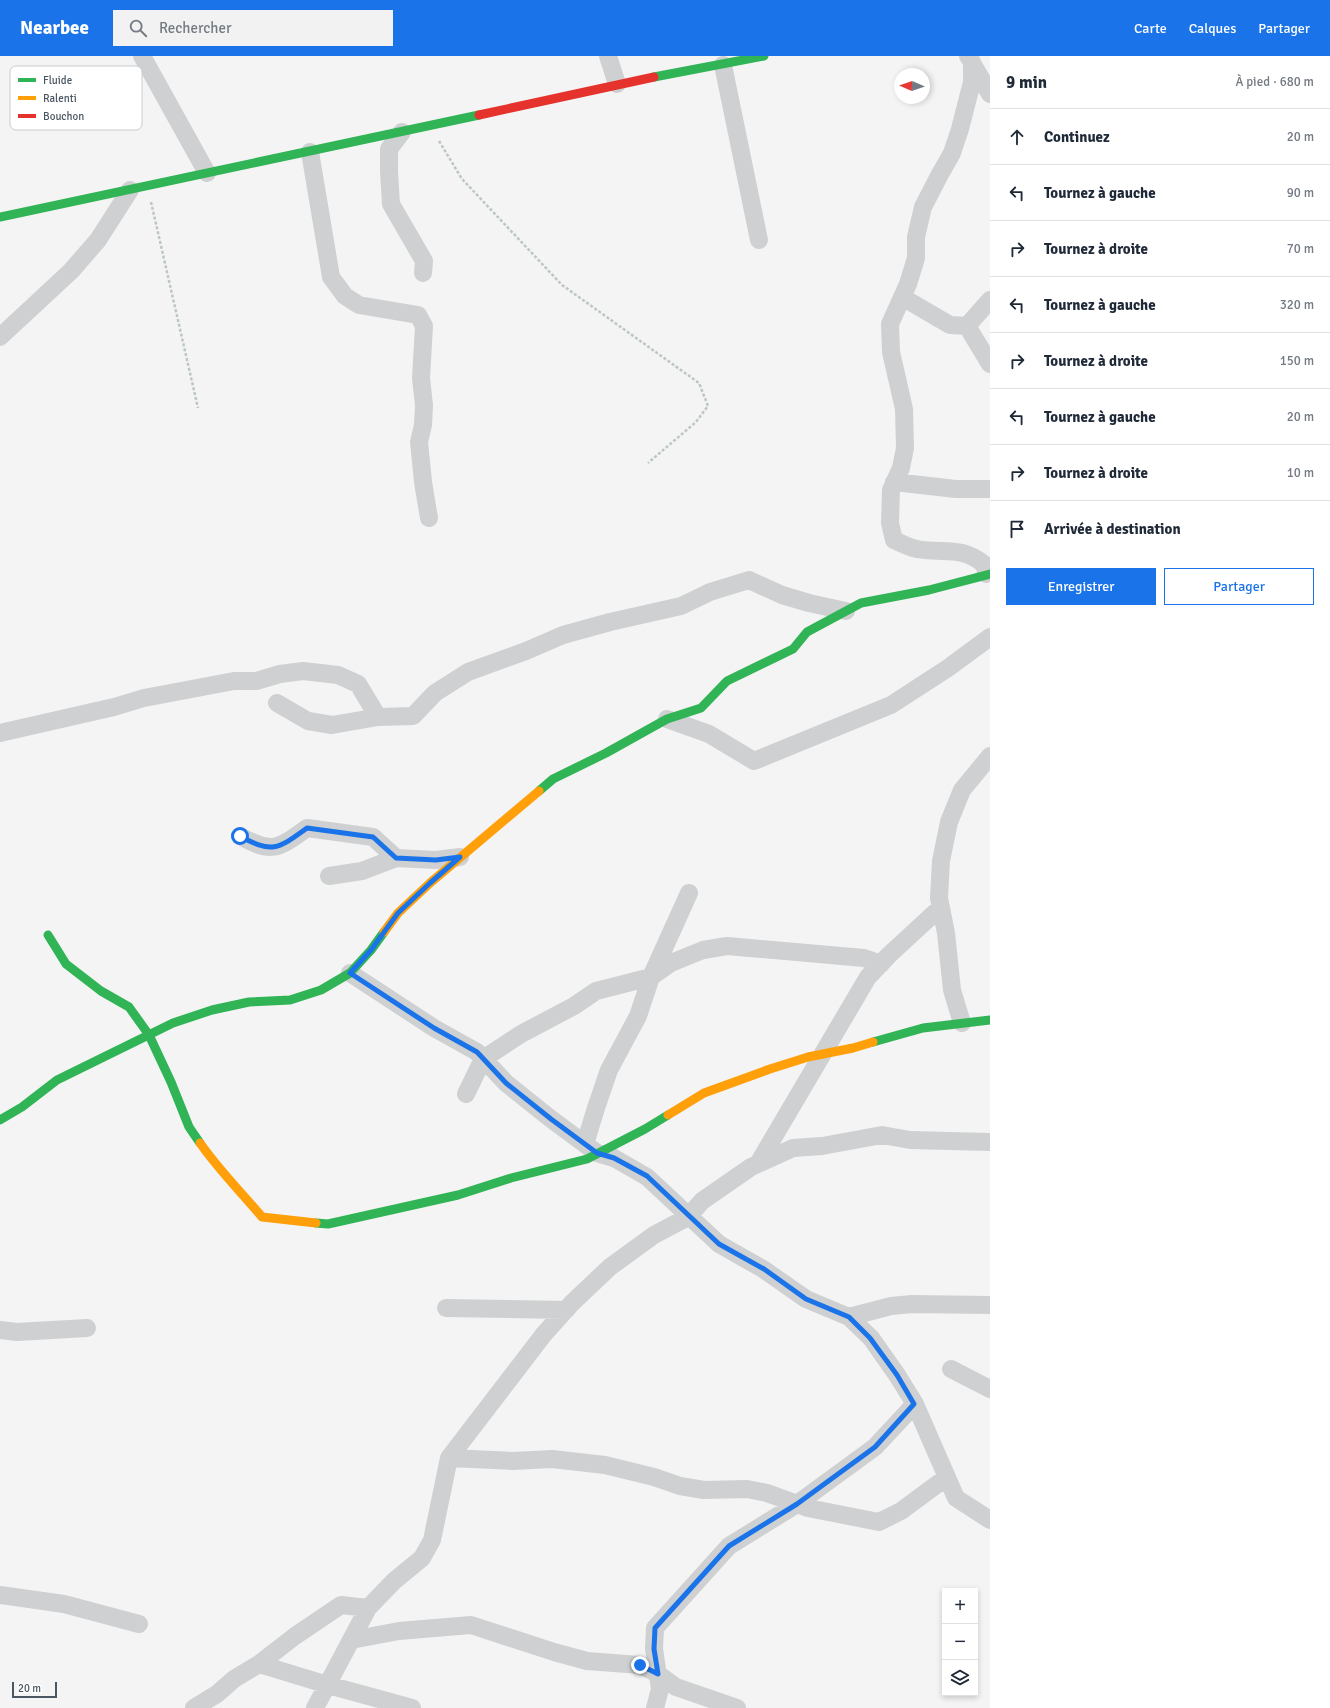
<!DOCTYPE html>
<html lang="fr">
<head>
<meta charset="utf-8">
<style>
	body { margin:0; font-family:Signika,sans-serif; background:#f2f2f3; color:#1f2937 }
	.controls { position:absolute; right:12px; bottom:12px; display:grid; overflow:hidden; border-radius:0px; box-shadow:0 2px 6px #0003 }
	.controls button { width:36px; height:36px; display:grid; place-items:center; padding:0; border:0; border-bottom:1px solid #e0e1e3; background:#fff; color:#1f2937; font:20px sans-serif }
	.compass { position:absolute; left:894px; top:12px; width:36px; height:36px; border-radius:50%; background:#fff; box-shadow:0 2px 6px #0003; rotate:272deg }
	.scale { position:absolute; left:12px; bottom:10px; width:45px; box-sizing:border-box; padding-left:4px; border:2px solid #4a5661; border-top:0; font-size:11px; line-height:14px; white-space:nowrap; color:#4a5661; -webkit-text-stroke:3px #fff; paint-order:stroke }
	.stop { position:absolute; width:12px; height:12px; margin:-9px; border:3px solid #1a73e8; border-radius:50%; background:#fff }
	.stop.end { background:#1a73e8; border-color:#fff; box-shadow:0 1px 4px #0008 }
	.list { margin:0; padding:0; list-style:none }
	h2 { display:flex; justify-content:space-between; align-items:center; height:52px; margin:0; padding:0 16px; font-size:17px }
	h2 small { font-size:13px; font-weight:400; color:#747a83 }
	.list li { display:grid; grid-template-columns:26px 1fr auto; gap:12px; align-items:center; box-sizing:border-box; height:56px; padding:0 16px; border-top:1px solid #e0e1e3 }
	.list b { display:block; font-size:15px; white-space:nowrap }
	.list em { font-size:13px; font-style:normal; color:#747a83 }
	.actions { display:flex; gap:8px; padding:12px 16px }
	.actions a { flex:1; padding:9px 0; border:1px solid #1a73e8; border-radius:0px; text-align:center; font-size:14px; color:#1a73e8 }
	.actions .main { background:#1a73e8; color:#fff }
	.icon { flex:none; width:22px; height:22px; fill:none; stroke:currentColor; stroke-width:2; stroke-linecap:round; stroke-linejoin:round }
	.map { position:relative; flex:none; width:990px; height:1652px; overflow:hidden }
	header { display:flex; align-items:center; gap:24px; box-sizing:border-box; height:56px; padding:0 20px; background:#1a73e8; color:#fff }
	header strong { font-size:19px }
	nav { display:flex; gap:22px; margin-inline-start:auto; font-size:14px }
	.search { width:280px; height:36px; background:#f2f2f3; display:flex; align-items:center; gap:10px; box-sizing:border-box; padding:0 14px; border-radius:0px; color:#747a83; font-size:15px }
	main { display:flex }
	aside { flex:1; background:#fff }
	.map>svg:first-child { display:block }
</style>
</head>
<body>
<header>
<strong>Nearbee</strong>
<div class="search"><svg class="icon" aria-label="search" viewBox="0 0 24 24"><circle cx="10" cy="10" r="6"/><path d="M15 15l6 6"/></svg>Rechercher</div>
<nav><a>Carte</a><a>Calques</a><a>Partager</a></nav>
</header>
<main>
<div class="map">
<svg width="990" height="1652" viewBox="0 0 990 1652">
	<rect width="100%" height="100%" fill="#f4f4f4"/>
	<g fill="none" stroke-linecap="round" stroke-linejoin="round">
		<path stroke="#bcc7c4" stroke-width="2.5" stroke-dasharray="3 2" stroke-linecap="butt" d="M439,85L462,123L562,229L699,327L708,350L696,366L648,407
			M151,146L198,352"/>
		<path stroke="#ced0d2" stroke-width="18" d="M142,0L207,117
			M608,0L617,28
			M968,0L972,6V26L960,73L952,97L939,120L923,151L916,181V202L908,228L890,268L891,296L904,353L905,392L901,412L891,434L890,467L894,484C901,487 910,492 917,493C944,498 961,489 985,509L986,518
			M972,7L990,38
			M723,9L759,184
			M402,76L389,93V116L391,148L424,205L423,217
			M310,96L331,221L345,240L359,249L418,259L424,270L421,322L424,349L423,369L419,386L423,426L429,462
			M902,241L950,269L967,270L990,244
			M967,270L990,308
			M0,281L71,215L98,184L130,134
			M894,426L956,433H990
			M277,647L308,665L332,669L378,661L413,660L435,637L468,616L526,595L563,579L610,566L681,550L710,536L749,524L782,539L809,547L846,555
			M667,663L709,678L754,705L891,649L948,612L990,581
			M0,677L114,651L144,642L234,625H256L280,618L303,615L338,619L358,628L378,661
			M240,780C272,798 278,793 307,772L373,781L396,802L436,804L460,801
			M329,820L362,815L396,802
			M350,917L434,972L477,996L506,1027L551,1063L597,1097L614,1102L647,1121L719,1188L763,1213L806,1243L849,1261L871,1282L897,1319L915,1348L956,1442L990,1464
			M962,967L952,934L946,877L939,842L941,805L949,766L962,734L990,700
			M466,1038L483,1003L521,978L574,950L596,935L651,921L671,907L703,894L727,890L864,902L881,908
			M585,1088L596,1052L609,1014L638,960L651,921L689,837
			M759,1106L868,921L889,899L941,851
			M446,1252L566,1254
			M849,1261L891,1250L912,1248L990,1249
			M0,1274L17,1276L87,1272
			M951,1313L990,1333
			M449,1402L513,1405L552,1403L605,1409L654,1421L680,1430L704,1434L747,1433L767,1437L808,1452L879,1466L901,1455L947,1421
			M0,1539L64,1548L139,1568
			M351,1584L399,1575L471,1569L554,1596L587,1605L640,1609L658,1618L676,1631L737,1652
			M259,1608L328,1629L412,1652
			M194,1652L217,1638L234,1623L259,1608L295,1580L341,1549L368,1552
			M315,1652L368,1552L394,1525L422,1502L432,1484L449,1402L544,1278L572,1247L610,1211L654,1179L688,1161L702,1145L751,1111L793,1092L822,1090L882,1079L910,1084L990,1086
			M655,1652L660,1633L654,1593L655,1572L729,1490L797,1448L875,1391L915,1348"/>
		<path stroke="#30b455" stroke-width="9" d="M654,21L764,0
			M0,161L479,59
			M539,735L553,723L606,697L667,663L701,652L727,625L793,593L807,576L861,547L929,534L990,518
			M48,879L66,908L101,935L129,951L149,979L171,1026L189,1071L200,1087
			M873,986L923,972L990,964
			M0,1064L22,1051L57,1024L173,967L212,954L249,946L290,944L321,934L350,917L371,894L384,876
			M316,1167L328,1168L458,1139L511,1122L587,1103L645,1073L668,1059"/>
		<path stroke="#ff9f0a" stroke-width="9" d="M384,876L398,857L430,827L539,735
			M668,1059L704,1037L770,1013L808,1001L853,992L873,986
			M200,1087C218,1113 241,1136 262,1161L316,1167"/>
		<path stroke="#e5322d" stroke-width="9" d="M479,59L654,21"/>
	</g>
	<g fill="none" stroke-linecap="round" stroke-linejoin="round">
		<path stroke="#1a73e8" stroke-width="5" d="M240,780C272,798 278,793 307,772L373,781L396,802L436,804L460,801L430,827L398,857L371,894L350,917L434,972L477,996L506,1027L551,1063L597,1097L614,1102L647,1120L719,1188L764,1213L806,1243L849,1261L870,1282L897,1319L914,1348L875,1391L797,1448L729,1490L655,1572L654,1593L658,1618L640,1609"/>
	</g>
	<rect x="10" y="10" width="132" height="64" rx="6" fill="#fff" stroke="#c9ccd0" stroke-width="1"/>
	<rect x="18" y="22" width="18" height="4" fill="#30b455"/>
	<rect x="18" y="40" width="18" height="4" fill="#ff9f0a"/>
	<rect x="18" y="58" width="18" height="4" fill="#e5322d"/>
	<g font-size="11" fill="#4a5661">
		<text x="43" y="28">Fluide</text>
		<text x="43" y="46">Ralenti</text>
		<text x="43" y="64">Bouchon</text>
	</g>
</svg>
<div class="controls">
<button>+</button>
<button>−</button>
<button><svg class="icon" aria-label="layers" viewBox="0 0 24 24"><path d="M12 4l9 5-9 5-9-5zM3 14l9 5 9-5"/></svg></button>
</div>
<svg class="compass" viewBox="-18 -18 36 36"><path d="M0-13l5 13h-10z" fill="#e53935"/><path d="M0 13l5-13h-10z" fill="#747a83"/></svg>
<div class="scale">20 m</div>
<div class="stop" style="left:240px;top:780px"></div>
<div class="stop end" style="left:640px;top:1609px"></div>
</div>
<aside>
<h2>9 min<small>À pied · 680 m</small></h2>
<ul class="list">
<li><svg class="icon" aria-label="ahead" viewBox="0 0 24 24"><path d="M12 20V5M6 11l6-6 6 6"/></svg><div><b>Continuez</b></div><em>20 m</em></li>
<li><svg class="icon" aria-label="left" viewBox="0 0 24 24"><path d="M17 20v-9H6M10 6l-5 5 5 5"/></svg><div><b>Tournez à gauche</b></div><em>90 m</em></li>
<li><svg class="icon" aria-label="right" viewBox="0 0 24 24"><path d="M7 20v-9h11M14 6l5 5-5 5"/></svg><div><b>Tournez à droite</b></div><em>70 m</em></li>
<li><svg class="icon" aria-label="left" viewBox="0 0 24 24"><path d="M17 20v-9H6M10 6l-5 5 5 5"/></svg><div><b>Tournez à gauche</b></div><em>320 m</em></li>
<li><svg class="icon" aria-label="right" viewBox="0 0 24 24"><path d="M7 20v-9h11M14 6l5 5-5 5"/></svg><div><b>Tournez à droite</b></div><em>150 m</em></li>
<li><svg class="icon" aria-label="left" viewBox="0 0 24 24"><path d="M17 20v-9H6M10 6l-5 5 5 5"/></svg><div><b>Tournez à gauche</b></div><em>20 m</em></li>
<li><svg class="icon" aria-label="right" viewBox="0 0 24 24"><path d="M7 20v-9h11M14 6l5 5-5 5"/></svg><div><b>Tournez à droite</b></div><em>10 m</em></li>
<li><svg class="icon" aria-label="arrive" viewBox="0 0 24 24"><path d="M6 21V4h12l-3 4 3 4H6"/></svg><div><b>Arrivée à destination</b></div></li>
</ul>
<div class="actions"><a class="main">Enregistrer</a><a>Partager</a></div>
</aside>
</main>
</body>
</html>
